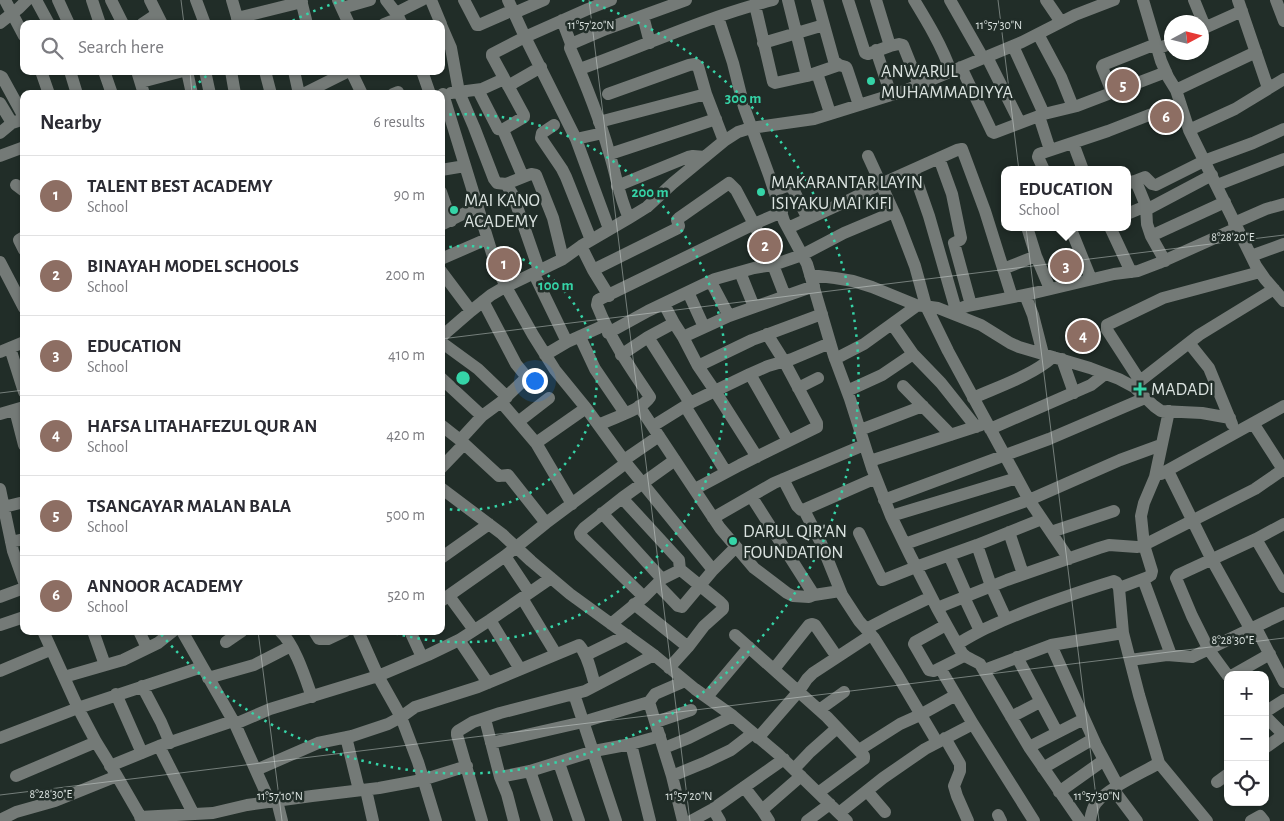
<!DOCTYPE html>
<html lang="en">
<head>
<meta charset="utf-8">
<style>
	body { margin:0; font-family:"Alegreya Sans",sans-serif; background:#f2f2f3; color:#2b2b33 }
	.controls { position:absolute; right:15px; bottom:15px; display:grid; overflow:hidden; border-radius:10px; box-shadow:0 1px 4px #0004 }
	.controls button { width:45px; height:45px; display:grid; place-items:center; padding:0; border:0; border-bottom:1px solid #e1e1e2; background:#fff; color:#2b2b33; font:25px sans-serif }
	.compass { position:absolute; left:1164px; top:15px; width:45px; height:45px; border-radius:50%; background:#fff; box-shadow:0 1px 4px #0004; rotate:83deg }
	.you { position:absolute; left:534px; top:380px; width:18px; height:18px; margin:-12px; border:4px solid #fff; border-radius:50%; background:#1a73e8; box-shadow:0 0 0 8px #1a73e833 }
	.badge { display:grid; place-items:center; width:32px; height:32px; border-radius:50%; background:#307767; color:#fff; font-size:16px; font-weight:700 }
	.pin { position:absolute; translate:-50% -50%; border:2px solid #fff; box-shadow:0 1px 5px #0006 }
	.popup { position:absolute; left:1001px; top:166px; width:130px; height:65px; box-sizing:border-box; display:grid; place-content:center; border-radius:10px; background:#fff; filter:drop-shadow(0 1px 4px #0005); font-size:16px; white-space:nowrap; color:#7c7c81 }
	.popup b { font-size:19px; color:#2b2b33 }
	.popup::after { content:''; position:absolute; left:50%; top:100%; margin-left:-10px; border:10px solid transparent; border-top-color:#fff }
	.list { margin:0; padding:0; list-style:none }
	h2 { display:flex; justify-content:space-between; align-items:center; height:65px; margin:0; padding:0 20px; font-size:21px }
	h2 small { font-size:16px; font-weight:400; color:#7c7c81 }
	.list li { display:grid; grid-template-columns:32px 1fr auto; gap:15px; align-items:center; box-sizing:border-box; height:80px; padding:0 20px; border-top:1px solid #e1e1e2 }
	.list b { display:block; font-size:19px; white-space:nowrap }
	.list p { margin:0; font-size:16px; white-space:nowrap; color:#7c7c81 }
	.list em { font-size:16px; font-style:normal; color:#7c7c81 }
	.icon { flex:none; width:28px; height:28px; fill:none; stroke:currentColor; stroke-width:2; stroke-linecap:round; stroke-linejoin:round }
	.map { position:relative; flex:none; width:1284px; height:821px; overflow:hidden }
	.search { position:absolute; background:#fff; box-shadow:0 1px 4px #0004; left:20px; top:20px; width:425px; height:55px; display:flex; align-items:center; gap:12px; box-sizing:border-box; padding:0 18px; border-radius:10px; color:#7c7c81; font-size:19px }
	.panel { position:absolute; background:#fff; box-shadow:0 1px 4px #0004; left:20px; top:90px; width:425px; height:545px; border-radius:10px }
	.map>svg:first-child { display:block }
</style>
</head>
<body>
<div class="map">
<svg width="1284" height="821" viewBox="0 0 1284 821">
	<rect width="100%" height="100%" fill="#212d28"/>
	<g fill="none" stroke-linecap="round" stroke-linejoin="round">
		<path stroke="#747a77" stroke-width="12" d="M5,0L24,36
			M36,0L49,24
			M58,0L69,24
			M92,0L100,24
			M111,0L123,24
			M150,0L162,24
			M196,0L205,24
			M232,0L239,24
			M301,0L307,24
			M338,0L349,24
			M386,0L396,13L402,24
			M431,0L441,24
			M464,0L477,25H479L513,10
			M508,0L525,37L576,139L609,229
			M788,0L807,76
			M817,0L834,61L839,65L846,67L847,69L859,105
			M848,0L865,53L868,54L890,46
			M876,0L890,46L899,44L903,45L919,85
			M914,0C928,23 942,46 951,72
			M950,0L983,58
			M1046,0L1061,22
			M1143,0L1161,61L1168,77L1176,90L1189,130L1256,266L1265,279L1284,301
			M1194,0L1205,27
			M1238,0L1268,88
			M1276,0L1284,21
			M755,5L773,82L775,83L807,76L839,65
			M342,8L370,0
			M396,13L422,0
			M514,13L544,0
			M643,16L650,43
			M718,17L733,63L744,107L769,175L784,221L807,264L834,356L850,399L872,468L891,516L910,555L937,608L962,653C966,658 974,660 980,664L1029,747L1080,821
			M237,18L302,2
			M562,20L571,44L570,48C585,82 599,117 609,152C616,174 619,197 629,218
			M0,23L19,8L27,0
			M142,24L157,14
			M384,24L399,18
			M441,25L451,48L459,92L474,127L494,179L497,183L506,184L531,174L536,175L553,218L563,259
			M1202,29L1242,11
			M1038,34L1061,77L1073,107
			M763,43L824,25
			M571,44L606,29L686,0
			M1013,46L1044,114
			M1157,49L1172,43
			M876,50L891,95
			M987,57L1020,123
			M961,67L992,132L994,133L1044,114L1077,106L1166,72
			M580,69C644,46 706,17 773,0
			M41,71L49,94
			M70,71L77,94
			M104,71L112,94
			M137,71L144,94
			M187,71L192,94
			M205,71L210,94
			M231,71L235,94
			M265,71L271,94
			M294,71L299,94
			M351,71L362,94
			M422,71L430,94
			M817,73L830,113
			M0,76L2,77L24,117
			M141,82L183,71
			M508,86L541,67
			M478,90L498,129L503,130L523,177
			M1176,90L1256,52
			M1112,92L1102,67L1103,65L1156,44
			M451,93L482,89L504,79
			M303,94L349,71
			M393,94L398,92
			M443,94L495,263L506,287L533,335L555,370L586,408L626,463L713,570
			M608,94L689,65L695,64L698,66L706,94L724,141
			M0,103L12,123
			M1039,116L1050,150
			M599,122L706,94
			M554,125L542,133L541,138L562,169L566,177L591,240
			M503,130L504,129L524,117V115L492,56V54L525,37L588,9L611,0
			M1189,130L1235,109L1284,79
			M0,133L12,123L24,119
			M576,139L603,133
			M1073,143L1083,170
			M610,154L716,119
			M0,156L24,147
			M868,156L897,219L915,266L926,306L948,351L1029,500L1069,559
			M939,158L952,194L961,238L960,240L954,243L971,305
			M441,170L465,166
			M913,170L929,216L956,310
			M1044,170L1038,157L1039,154L1108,131L1180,103
			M1134,181L1137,184L1146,206L1147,224L1151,236L1165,261
			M506,184L513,195L539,270
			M1127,184L1145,177L1152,184L1156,185L1204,161L1253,143L1284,129
			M16,185L24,191
			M1217,185L1284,159
			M617,186L688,157L693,156L705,157
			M774,191L787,186L792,187L808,219
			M441,192L451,221
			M1146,210L1212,175
			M1127,214L1146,206
			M1234,223L1266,209L1284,204
			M441,225L477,207
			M1027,227L1036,256L1050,289
			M1070,227L1091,279
			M1110,227L1131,272
			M788,228L847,201L881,184L957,150L962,149L985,211L1012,297
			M1151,236L1225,202
			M24,237L19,240L24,250
			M581,246L593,270L609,296
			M1251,256L1284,244
			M441,259L487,239
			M0,262L24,308
			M1003,269L1036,256
			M593,270L678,228L679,226L677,220L679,218L729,183L736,190L754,224L782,212
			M441,271L471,311
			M740,272L754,307
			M534,274L567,342
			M810,275L835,278L853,281L872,287L916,305L938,308L981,325L1010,343L1019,347L1090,368L1119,379L1134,387L1154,406L1161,411L1202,413L1230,418
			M711,282L729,316
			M688,292L704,327
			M1025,295L1033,315L1043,354
			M664,304L674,323L683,337L698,366L715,391L757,457
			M950,312L967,306L1034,293L1114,274L1138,271L1159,263L1237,228
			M892,324L913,354L941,383L976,427
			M608,333L648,311L715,279L754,268L773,265L802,255L844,233L894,212
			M441,337L471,311L491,295L503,288L563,259L581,246L629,218L647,207L673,183L724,141L738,132L751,128L814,119L904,91L1022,42L1075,15L1114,0
			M580,337L595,369L625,413
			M648,337L690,403
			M683,337L729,316L814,286
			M441,342L478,369L507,397
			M1189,343L1209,368L1232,424
			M10,348L24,392
			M0,352L24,342
			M545,355L567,342L605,325
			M621,355L648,337L674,323
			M835,359L864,344L918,305
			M1062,359L1074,393
			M698,366L752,340L822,314
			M750,374L788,441
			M441,378L482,416
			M1140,381L1107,330V325L1163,298L1260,272
			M903,386L951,435
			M1134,387L1140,381L1199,335L1274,289
			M798,388L818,378
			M847,391L882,375L913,354
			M973,398C1000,386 1031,376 1053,357
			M501,402L536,443L572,504
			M639,406L720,528L754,568L787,593L793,596L809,597L814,595
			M685,406L726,472
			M15,410L24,445
			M0,414L24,407
			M518,422L549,398
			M1253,423L1284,471
			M441,425L460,440L499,476L508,475L546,523
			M599,425C612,418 642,410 650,397C629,366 611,340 597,305L598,300L754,224L773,265L785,296
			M653,426L690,403L750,374L768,366L792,359L830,343
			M990,429L1091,385L1105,374
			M860,430L923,406
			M460,440L482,416L501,402L525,379V375L516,364L483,301
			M536,443L586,408
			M624,460L659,436
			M870,461L981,425
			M441,468L464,444
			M1168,471L1212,560L1251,630
			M1161,474L1284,406
			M783,479L797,506L801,510H803L876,478
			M441,488L502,534L531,561L570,594L654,655L695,689L733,716L778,754L847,821
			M0,489L13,551L24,582
			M695,489L740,465L817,427V423L784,361L767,334
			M751,496L814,595L840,591
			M622,498L679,560L680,570
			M884,500L1049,439L1145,398
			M0,508L24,502
			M804,510L821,543L842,595L859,621L874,638L898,676L937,742
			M602,513L662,579
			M891,516L1017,478
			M713,518L774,483L864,445
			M1009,532L1023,574
			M1051,532L1114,511
			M859,533L882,580H883L916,567L977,545L1042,519
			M1256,539L1284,587
			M11,542L24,539
			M905,544L1029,500L1120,460L1161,445
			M977,545L991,586L1006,619
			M949,555L967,596
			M505,556L529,592
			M441,558L489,524
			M1143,579L1171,655
			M657,584L678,606L682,607L713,570L736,547
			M1119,588L1148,577L1151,575L1152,571L1144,545L1141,516L1144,503L1155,477L1169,411
			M449,596L474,630
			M0,597L24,588
			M644,597L581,536L580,533L584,528L622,498L675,460
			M964,597L980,631
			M522,598L556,654
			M441,601L505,556L546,523L626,463
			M634,604L688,647
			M937,608L1007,580L1099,548L1109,545L1137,547L1144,545L1255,489L1284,469
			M490,620L520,669
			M611,624L644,597L662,579L680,570
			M0,625L24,617
			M946,625L915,642L914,644L929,670L934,671L964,656
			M1256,628L1284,682
			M866,629L891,616L931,597
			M43,631L78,708L96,742L117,776L143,821
			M93,631L105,665
			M139,631L147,648
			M182,631L235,724L270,802
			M280,631C295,645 305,677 312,697
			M314,631L319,639H328L345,631
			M358,631L378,676L401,717L418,762L436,821
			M410,631L422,657
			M735,635L827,717L864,756V759L818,793
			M459,640L488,683
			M226,642L242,631
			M957,644C968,638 979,631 991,626C1030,608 1072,594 1114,581L1116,582L1119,588L1123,633L1139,695L1159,763L1207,821
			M1051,645L1096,745L1118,786
			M586,655L627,635
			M1017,657L1057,732
			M1130,660L1167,655L1192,657L1284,613
			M669,668L688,647L704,626L723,609V605L720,602L682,571L680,570
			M940,668L973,724L1034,821
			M774,669L809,625L812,624L815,625L837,657
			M984,670L1051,645L1123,633
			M0,671L50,650
			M1233,675L1270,654
			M1228,676L1209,650L1192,616L1176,578L1178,575L1256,539L1284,524
			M64,677L123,660L158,643L173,631
			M208,678L254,665L291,646
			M142,686L161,722L170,743
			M116,694L142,753
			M574,694L616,821
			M707,697L749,647
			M649,702L672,776L683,821
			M819,710L844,692
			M1265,712L1284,700
			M1265,716L1284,735
			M1011,717L1040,702
			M485,719L500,777L507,794L514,821
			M656,722L691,710
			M235,724L270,709L378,676L428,655L459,640L490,620L551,578
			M346,737L359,790
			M0,738L78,708L202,667
			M758,738L799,691L807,679L813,673L871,635
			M945,738L960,764V771L954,786L957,796L968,821
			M491,743L583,722L649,702L655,694L685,681
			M631,744L650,821
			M159,746L193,813
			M1029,747L1084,719
			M664,748L689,738L733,716
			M1265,748L1283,735
			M859,750L900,724L920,715L956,695
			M559,763L579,821
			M110,766L159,746L233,721
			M1043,768L1093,739
			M794,769L810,752L837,728
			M256,770L318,743L352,736L388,724L401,717L415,707L478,687L579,645C588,655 591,672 595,685
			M530,771L547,821
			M16,776L96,742
			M672,776L706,762L731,750L753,733
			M500,777L530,771L594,751L631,744L660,736
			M1217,782L1228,774
			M744,787L762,810L769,821
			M1113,789L1137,821
			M366,790L373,821
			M867,791L885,812
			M1059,792L1104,760
			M277,801L282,821
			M713,809L720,821
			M762,810L801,776
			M839,813L883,778L925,749L973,724
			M998,815L1001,821
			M140,817L213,813L247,805L312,796L379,788L422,780L467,766
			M0,820L16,812L55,801L117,776
			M482,821L457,735V732L458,731L473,722L500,713L585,691L654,655
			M691,821L713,809L784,759
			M807,821L830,804
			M1090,821C1091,815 1092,808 1096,803C1108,788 1142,773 1159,763
			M1251,821L1260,816L1264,821"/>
	</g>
	<path fill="none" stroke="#dbe3e0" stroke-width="1" stroke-opacity="0.45" d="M181,0L184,24M589,0L690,821M998,0L1099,821M190,71L192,94M441,339L1284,235M0,393L24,390M258,631L282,821M0,795L1284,638"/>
	<g fill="none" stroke="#35d4a7" stroke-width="2.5" stroke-dasharray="2.5 5">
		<path d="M442 248A132 132 0 1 1 442 508"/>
		<path d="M442 115A264 264 0 1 1 390 632"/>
		<path d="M188 93A396 396 0 0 1 211 72M286 24A396 396 0 0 1 344 0M582 0A396 396 0 1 1 160 633"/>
	</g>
	<g fill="#35d4a7" stroke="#212d28" stroke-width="2">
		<circle cx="871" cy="81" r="5"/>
		<circle cx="761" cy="192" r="5"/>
		<circle cx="454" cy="210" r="5"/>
		<path d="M1137.5 381.5h5v5h5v5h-5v5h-5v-5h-5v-5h5z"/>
		<circle cx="733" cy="541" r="5"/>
	</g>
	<g text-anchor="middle" stroke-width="5" stroke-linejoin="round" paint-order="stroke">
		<g font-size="18" fill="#dbe3e0" stroke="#212d28" text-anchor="start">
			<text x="881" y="77">ANWARUL<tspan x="881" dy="21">MUHAMMADIYYA</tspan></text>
			<text x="771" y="188">MAKARANTAR LAYIN<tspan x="771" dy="21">ISIYAKU MAI KIFI</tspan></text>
			<text x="464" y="206">MAI KANO<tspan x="464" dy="21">ACADEMY</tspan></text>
			<text x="1151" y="395">MADADI</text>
			<text x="743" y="537">DARUL QIR'AN<tspan x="743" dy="21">FOUNDATION</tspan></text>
		</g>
	</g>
	<g font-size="12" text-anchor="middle" fill="#dbe3e0" stroke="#212d28" stroke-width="5" stroke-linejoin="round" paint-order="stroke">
		<text x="591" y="29">11°57'20"N</text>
		<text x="999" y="29">11°57'30"N</text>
		<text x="1233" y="241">8°28'20"E</text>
		<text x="1233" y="644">8°28'30"E</text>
		<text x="51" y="798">8°28'30"E</text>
		<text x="280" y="800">11°57'10"N</text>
		<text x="689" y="800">11°57'20"N</text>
		<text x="1097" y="800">11°57'30"N</text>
	</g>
	<circle cx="463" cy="378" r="8" fill="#35d4a7" stroke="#212d28" stroke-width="2.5"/>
	<g font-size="15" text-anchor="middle" font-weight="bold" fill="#35d4a7" stroke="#212d28" stroke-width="5" stroke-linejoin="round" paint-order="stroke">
		<text x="743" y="103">300 m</text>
		<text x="650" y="197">200 m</text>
		<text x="556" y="290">100 m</text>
	</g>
</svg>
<div class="controls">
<button>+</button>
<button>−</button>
<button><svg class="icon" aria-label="locate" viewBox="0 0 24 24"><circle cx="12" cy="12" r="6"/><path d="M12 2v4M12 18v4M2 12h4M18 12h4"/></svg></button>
</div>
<svg class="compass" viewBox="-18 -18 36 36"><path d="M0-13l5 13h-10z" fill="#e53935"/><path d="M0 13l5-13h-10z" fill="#7c7c81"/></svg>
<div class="you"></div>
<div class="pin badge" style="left:504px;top:264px;background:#8d6e63">1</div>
<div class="pin badge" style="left:765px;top:246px;background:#8d6e63">2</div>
<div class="pin badge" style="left:1066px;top:266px;background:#8d6e63">3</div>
<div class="popup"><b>EDUCATION</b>School</div>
<div class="pin badge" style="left:1083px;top:336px;background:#8d6e63">4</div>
<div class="pin badge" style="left:1123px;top:85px;background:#8d6e63">5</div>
<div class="pin badge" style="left:1166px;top:117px;background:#8d6e63">6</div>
<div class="search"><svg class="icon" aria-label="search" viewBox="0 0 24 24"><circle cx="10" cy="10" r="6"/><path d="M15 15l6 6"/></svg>Search here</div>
<section class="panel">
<h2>Nearby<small>6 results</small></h2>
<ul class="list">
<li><span class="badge" style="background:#8d6e63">1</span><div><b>TALENT BEST ACADEMY</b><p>School</p></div><em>90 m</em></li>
<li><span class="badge" style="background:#8d6e63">2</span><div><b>BINAYAH MODEL SCHOOLS</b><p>School</p></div><em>200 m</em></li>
<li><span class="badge" style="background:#8d6e63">3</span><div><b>EDUCATION</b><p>School</p></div><em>410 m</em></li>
<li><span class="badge" style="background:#8d6e63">4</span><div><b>HAFSA LITAHAFEZUL QUR AN</b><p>School</p></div><em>420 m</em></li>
<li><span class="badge" style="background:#8d6e63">5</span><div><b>TSANGAYAR MALAN BALA</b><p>School</p></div><em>500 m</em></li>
<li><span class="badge" style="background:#8d6e63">6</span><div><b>ANNOOR ACADEMY</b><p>School</p></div><em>520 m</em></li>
</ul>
</section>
</div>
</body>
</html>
